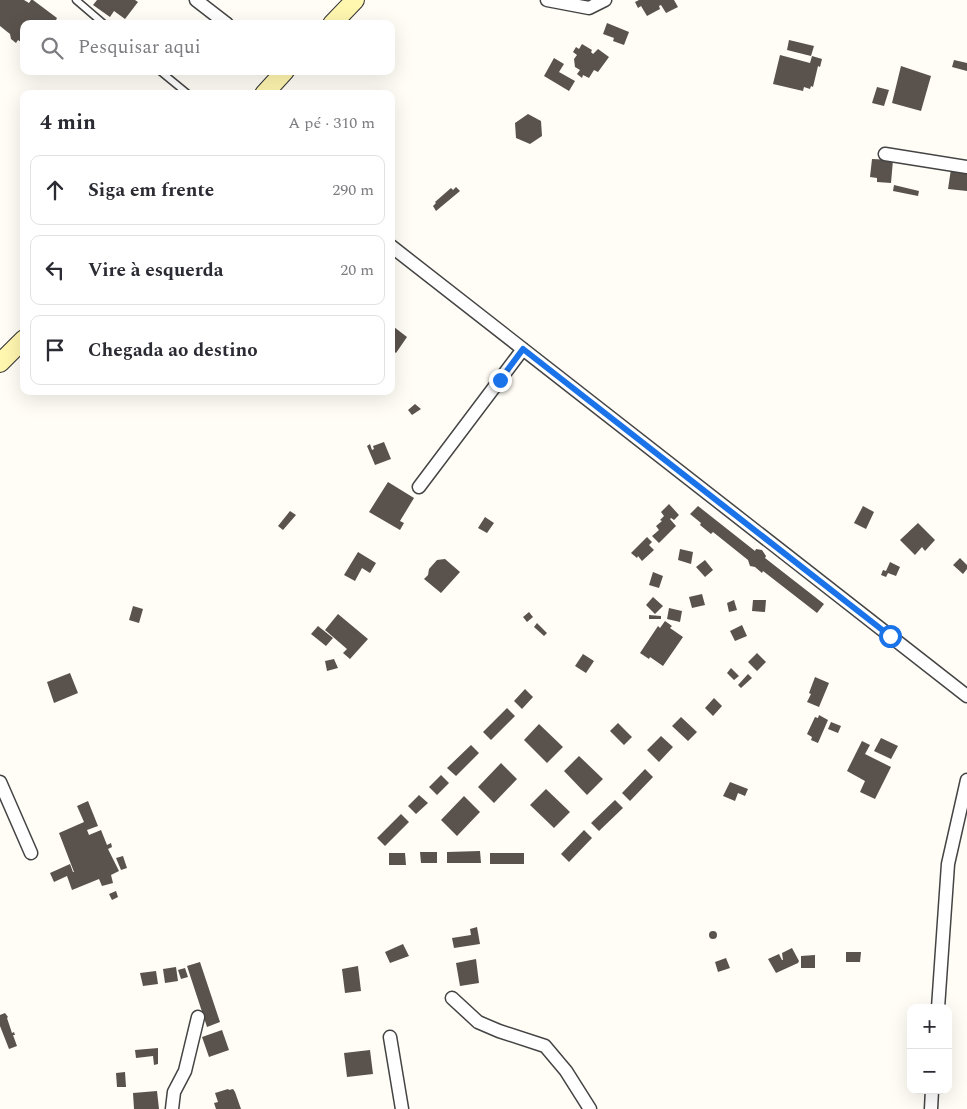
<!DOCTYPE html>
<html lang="pt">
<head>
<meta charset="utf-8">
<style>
	body { margin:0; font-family:Spectral,serif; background:#f7f7f7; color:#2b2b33 }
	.controls { position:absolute; right:15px; bottom:15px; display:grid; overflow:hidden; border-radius:10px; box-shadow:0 5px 20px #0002 }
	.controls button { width:45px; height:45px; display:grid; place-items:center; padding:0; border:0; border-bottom:1px solid #e1e1e2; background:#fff; color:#2b2b33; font:25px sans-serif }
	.stop { position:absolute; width:15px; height:15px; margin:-11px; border:4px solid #1a73e8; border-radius:50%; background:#fff }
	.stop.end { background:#1a73e8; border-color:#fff; box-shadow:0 1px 5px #0008 }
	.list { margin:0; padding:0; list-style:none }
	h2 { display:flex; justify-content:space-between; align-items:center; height:65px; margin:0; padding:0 20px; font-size:21px }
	h2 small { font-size:16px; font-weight:400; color:#7c7c81 }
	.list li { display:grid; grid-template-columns:32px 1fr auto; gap:15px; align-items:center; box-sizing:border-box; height:70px; margin:0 10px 10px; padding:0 10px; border:1px solid #e1e1e2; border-radius:10px }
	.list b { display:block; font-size:19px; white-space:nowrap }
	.list em { font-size:16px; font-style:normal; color:#7c7c81 }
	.icon { flex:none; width:28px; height:28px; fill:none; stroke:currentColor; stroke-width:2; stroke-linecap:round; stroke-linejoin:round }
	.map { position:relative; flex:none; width:967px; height:1109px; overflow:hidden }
	.search { position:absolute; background:#fff; box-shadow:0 5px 20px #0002; left:20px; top:20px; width:375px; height:55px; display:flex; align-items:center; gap:12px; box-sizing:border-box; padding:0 18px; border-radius:10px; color:#7c7c81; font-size:19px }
	.panel { position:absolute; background:#fff; box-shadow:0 5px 20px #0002; left:20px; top:90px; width:375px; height:305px; border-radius:10px }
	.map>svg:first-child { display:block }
</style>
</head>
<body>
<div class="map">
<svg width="967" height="1109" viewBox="0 0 967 1109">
	<rect width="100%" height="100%" fill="#fffdf5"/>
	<path fill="#5a524d" d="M0,0H24L29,3L31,0H33L57,18L54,24H24V44L18,40L16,43L11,39L10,34L0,26Z
		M97,0H135L138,2L125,19L114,11L110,17L93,5Z
		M639,0H674L678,7L666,13L661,5L659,6L660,9L647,16L641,6L638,8L635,2Z
		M607,23L629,32L624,45L613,41L614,38L603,34Z
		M789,40L814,46L811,56L787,50Z
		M582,44L592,50L591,52L593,54L598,49L609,57L598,72L594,70L589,78L583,75L582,78L577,74L580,70L575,67L574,59L577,55L573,52L576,47L579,49Z
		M780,55L810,63L812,56L822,59L820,67L818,66L813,87L811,86L810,89L804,87L803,91L773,84Z
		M554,58L564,64L559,72L575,81L569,91L544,76Z
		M954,60L967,63V71L952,67Z
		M901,66L931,76L921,111L892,103Z
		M877,87L889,90L884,106L872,103Z
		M528,114L541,121L542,136L530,144L516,138L515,123Z
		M872,159L893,160L891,183L877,182V178L870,177Z
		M951,169L967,173V191L948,189Z
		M894,185L919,191L918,196L893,191Z
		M456,187L460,191L436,211L433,206L436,203L435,202L451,188L453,190Z
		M394,327L407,337L396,353L391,349V330Z
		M415,404L421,409L412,415L408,410Z
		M384,442L391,459L375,465L367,446L370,444L372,450L374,449L373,446Z
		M388,482L414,498L400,521L404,523L400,530L369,512Z
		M669,504L679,515L674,520L671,518L670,519L676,526L659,543L652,536L659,530L656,526L662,521L660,520L664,516L661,512Z
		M698,506L755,551L756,549L762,550L766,556L765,558L824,604L817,613L763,571L762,573L755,567L750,566L748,560L713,532L711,534L700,525L701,523L690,514Z
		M863,506L874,512L866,529L854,523Z
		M290,511L296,515L283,530L278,526Z
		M485,517L494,523L487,533L478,528Z
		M918,523L935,540L925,551L922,547L915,555L900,540Z
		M647,537L652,542L649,545L654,550L642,561L638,556L637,558L631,553Z
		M680,549L693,552L691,564L678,560Z
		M358,552L376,563L370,573L362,568L355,581L344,575Z
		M960,558L967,565V569L963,574L953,565Z
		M445,559L460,572L441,593L424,579L428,575L429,569L437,560Z
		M705,560L713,570L705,577L696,567Z
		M890,562L900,567L896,576L888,573L886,577L881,575L883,570L886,571Z
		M653,572L663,576L659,588L649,585Z
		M702,594L705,605L692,608L689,597Z
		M653,597L663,606L655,614L646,605Z
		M734,600L737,610L729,612L727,603Z
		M753,600H766L765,612L752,611Z
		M133,606L143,609L139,623L129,620Z
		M669,608L682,611L680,622L667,619Z
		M529,612L533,617L527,622L523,617Z
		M338,614L368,639L350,659L343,653L347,649L325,630Z
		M649,615L661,616V619H649Z
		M665,621L672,626L670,628L683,637L663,666L650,657L649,659L640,653L658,626L660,628Z
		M537,623L547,633L544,636L534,627Z
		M742,625L747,636L735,641L730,631Z
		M318,626L333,638L326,646L311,634Z
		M757,653L766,662L757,671L748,662Z
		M583,654L594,661L586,673L575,666Z
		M334,659L338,668L327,671L325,661Z
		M731,668L739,676L734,680L727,673Z
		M70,673L78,693L54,703L47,682Z
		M748,674L752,678L741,688L738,685Z
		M815,677L829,683L819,707L807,702L811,694L809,693Z
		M525,689L533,697L522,709L514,701Z
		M714,698L722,706L713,716L705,708Z
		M507,708L515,716L491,740L483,732Z
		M819,715L828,720L818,743L811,740L812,737L807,734L815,717L818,718Z
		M681,717L697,732L688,741L672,726Z
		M831,722L841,726L838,733L828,729Z
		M618,723L632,737L624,745L610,731Z
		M539,724L563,747L547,763L524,740Z
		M661,736L673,747L659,762L647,750Z
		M881,738L898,746L891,759L874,751Z
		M862,741L870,745L865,754L891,767L875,799L860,792L865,781L847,771Z
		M471,745L479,753L456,776L447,768Z
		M579,756L603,779L587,795L564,771Z
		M501,763L517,779L494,803L478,787Z
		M645,769L653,777L630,801L622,793Z
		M441,775L449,783L437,795L429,787Z
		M730,782L748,789L745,796L738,793L735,801L723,796Z
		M546,789L570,812L554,828L530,805Z
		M419,795L428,803L416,814L408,806Z
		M464,796L480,812L457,836L441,820Z
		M615,800L623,808L599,831L591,823Z
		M88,801L98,826L87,830L89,835L101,830L107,845L111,843L112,847L108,849L119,871L111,875L113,883L102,886L99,879L72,890L67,876L54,882L50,873L70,864L73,872H74L59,833L84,822L77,806Z
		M401,814L409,822L385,846L377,838Z
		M584,830L592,838L569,862L561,854Z
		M480,851L481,863H447V852Z
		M420,852H437V863H421Z
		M389,853H405L406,865H389Z
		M490,853H524V864H490Z
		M123,856L127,868L121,870L116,858Z
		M116,891L118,897L112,900L109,894Z
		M477,927L480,944L454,948L452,938L471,935L470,929Z
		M709 935a4 4 0 1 1 8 0a4 4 0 1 1-8 0Z
		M403,944L409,956L390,963L385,952Z
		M792,948L799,961L798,963L776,973L768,959L779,954L782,960H783L782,953Z
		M846,952H861L860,962H846Z
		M815,955V968H801V956Z
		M726,958L730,968L718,972L715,962Z
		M476,959L479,983L460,986L456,963Z
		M200,962L220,1022L207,1027L187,966Z
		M358,966L361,991L345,993L342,969Z
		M176,967L178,981L165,983L163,969Z
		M185,968L188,977L181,979L178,970Z
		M156,971L158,984L143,986L140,973Z
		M5,1013L8,1017L7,1018L12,1033L14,1032L15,1035H13L17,1046L9,1049L0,1026V1015Z
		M222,1030L229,1050L209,1057L202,1037Z
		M158,1048V1064L154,1065L153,1056L136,1058L135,1050Z
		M370,1050L373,1074L347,1077L344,1053Z
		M125,1072L126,1087H117L116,1073Z
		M228,1089L229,1090L233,1089L235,1092L241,1109H216L214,1103L218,1102L215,1093Z
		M157,1091L159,1109H134L133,1093Z"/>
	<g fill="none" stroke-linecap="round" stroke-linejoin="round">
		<defs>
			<path id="lane" d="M76,0L104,24
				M160,71L188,94"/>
			<path id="street" d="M196,0L227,24
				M547,0L589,8L605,0
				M885,154L967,167
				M391,246L967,696
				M419,487L523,349
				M0,782L31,853
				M452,998L478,1022L499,1031L545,1046L566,1071L590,1109
				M938,1008L948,864L967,780
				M390,1037L402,1109
				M172,1109L174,1092L185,1071L198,1017
				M931,1109L932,1090"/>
			<path id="secondary" d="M332,24L355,0
				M264,94L285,71
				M0,363L24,339"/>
		</defs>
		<use href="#lane" stroke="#444" stroke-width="9"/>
		<use href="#street" stroke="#444" stroke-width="15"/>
		<use href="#secondary" stroke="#333" stroke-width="20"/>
		<use href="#lane" stroke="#fff" stroke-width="6"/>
		<use href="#street" stroke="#fff" stroke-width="12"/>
		<use href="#secondary" stroke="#fff6b0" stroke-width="18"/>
	</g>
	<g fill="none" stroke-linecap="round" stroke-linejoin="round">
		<path stroke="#1a73e8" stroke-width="6" d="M500,380L523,349L890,636"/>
	</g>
</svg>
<div class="controls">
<button>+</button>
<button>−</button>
</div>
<div class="stop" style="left:890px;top:636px"></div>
<div class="stop end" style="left:500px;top:380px"></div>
<div class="search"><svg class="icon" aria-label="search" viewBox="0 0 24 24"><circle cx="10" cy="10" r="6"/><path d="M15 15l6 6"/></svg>Pesquisar aqui</div>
<section class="panel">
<h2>4 min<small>A pé · 310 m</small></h2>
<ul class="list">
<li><svg class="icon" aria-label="ahead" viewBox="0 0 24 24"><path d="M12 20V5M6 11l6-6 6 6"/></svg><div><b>Siga em frente</b></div><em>290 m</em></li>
<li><svg class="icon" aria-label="left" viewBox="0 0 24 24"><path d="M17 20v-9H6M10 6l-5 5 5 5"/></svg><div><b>Vire à esquerda</b></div><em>20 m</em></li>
<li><svg class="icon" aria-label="arrive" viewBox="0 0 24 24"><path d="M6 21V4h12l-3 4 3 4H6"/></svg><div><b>Chegada ao destino</b></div></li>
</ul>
</section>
</div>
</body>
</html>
